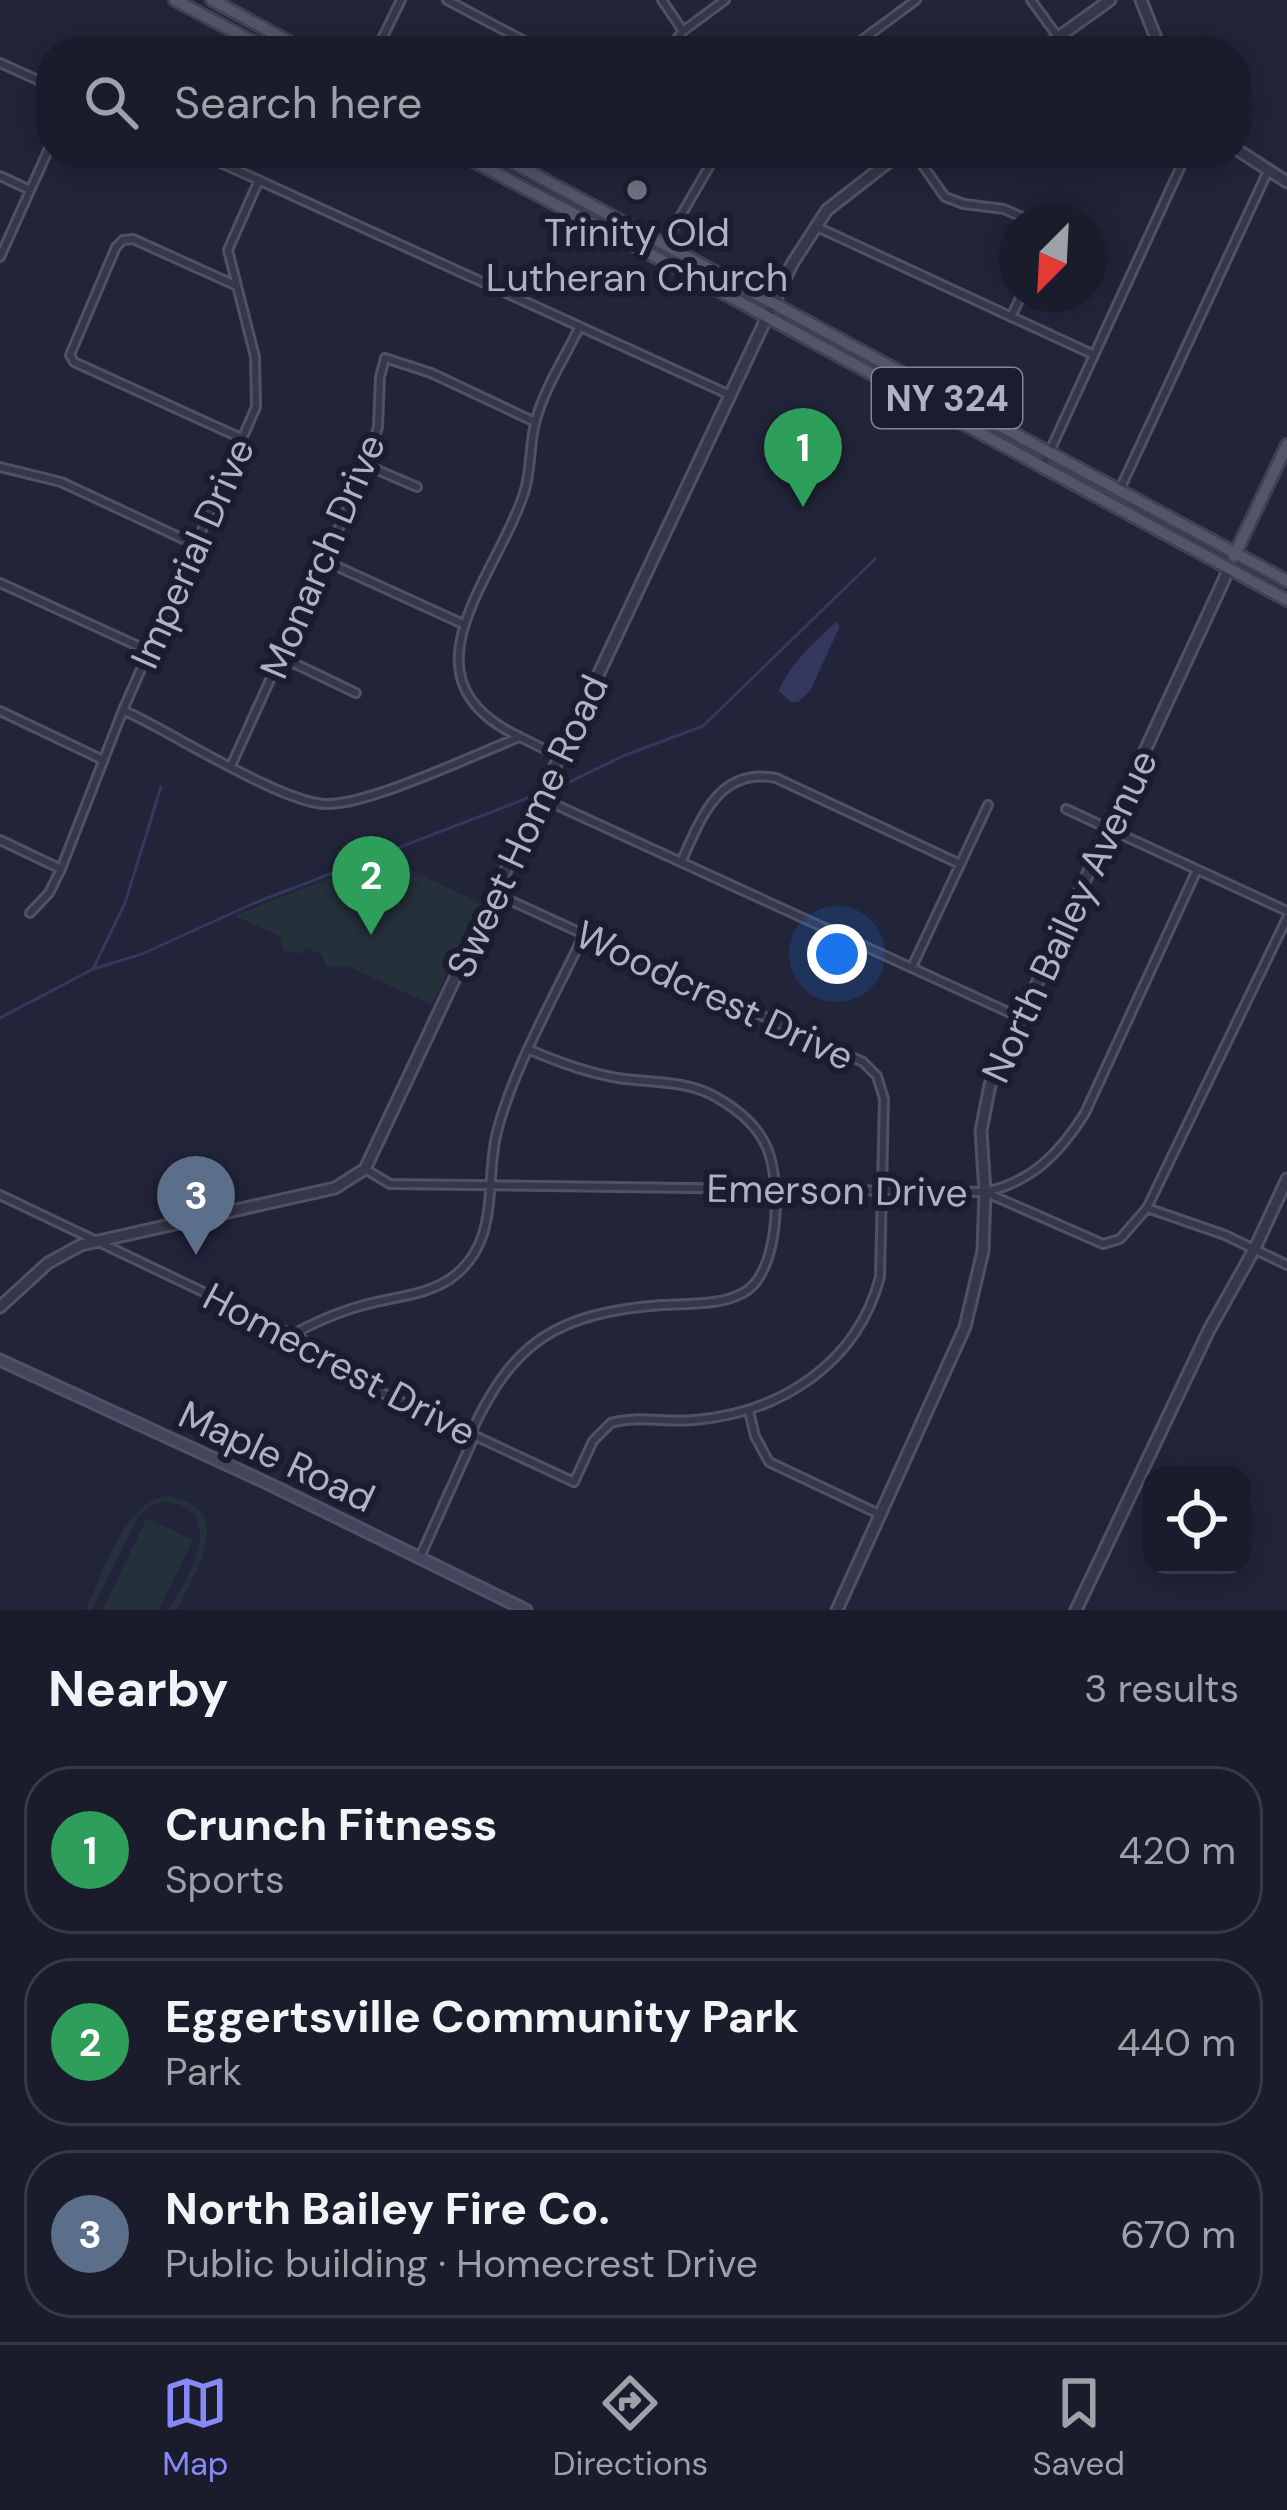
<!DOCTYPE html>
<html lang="en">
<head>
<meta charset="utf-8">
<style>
	body { margin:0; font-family:"DM Sans",sans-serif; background:#232433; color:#f1f3f6 }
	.controls { position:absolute; right:36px; bottom:36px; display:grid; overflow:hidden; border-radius:24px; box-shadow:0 6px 30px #0003 }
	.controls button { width:108px; height:108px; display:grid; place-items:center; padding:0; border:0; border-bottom:3px solid #383947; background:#1a1b2b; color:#f1f3f6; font:60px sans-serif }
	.compass { position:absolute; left:999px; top:204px; width:108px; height:108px; border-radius:50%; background:#1a1b2b; box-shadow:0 6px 30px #0003; rotate:204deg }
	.you { position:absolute; left:837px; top:954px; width:42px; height:42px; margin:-30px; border:9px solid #fff; border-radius:50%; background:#1a73e8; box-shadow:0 0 0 18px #1a73e833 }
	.badge { display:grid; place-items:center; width:78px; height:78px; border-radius:50%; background:#868af6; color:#fff; font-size:39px; font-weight:700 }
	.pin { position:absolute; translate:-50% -99px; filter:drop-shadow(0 3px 6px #0008) }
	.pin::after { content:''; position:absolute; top:63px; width:42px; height:36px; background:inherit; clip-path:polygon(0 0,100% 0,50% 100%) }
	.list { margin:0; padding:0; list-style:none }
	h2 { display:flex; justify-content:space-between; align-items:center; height:156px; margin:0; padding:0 48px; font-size:51px }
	h2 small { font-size:39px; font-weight:400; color:#9fa1a9 }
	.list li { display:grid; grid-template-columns:78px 1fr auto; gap:36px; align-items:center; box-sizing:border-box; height:168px; margin:0 24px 24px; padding:0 24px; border:3px solid #383947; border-radius:48px }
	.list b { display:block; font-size:45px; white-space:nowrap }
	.list p { margin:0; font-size:39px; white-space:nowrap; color:#9fa1a9 }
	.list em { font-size:39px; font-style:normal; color:#9fa1a9 }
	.icon { flex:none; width:66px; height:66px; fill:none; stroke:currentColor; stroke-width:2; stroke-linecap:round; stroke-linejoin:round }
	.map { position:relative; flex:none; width:1287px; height:1610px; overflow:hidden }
	.search { position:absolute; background:#1a1b2b; box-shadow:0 6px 30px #0003; left:36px; right:36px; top:36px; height:132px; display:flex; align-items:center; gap:30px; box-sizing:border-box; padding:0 42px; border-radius:48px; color:#9fa1a9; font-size:45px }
	.sheet { height:732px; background:#1a1b2b }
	nav { display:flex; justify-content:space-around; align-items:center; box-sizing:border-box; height:168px; border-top:3px solid #383947; background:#1a1b2b; font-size:33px; color:#9fa1a9 }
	nav a { display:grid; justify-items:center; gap:6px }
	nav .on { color:#868af6 }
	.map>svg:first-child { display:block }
</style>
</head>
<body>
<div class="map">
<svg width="1287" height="1610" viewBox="0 0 1287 1610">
	<rect width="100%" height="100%" fill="#222439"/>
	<path fill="#24303a" d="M383,857L480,903L432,1005L347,966L327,967L322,955L307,948L300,954L283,951L280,936L234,916Z
		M168,1496C239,1508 195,1572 177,1610H169C184,1581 212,1546 194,1514C175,1498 155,1498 138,1517L92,1610H85C103,1574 124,1500 168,1496Z
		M147,1518L193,1540L159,1610H102Z"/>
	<path fill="#34375e" d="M836,622L840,626L810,691L798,702H791L779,691C789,664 815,642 836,622Z"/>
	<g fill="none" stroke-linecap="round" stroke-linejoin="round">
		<path stroke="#34375e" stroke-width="3" d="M553,790L623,756L703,726L875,559
			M93,969L125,903L161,787
			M0,1018L93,969L142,954L252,904L533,796"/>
		<defs>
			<path id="minor" d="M447,0L543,51
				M662,0L683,31
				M1031,0L1058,37
				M376,51L401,0
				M667,51L683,31L725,0
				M847,51L916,0
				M0,63L51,86
				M199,153L730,395
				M914,153L945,197L964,204L1004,209L1033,222
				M1114,153L1131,161
				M0,176L30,190
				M817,227L1092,354
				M665,243L717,153
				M0,257L51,144
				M237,286L133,239L123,240L116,247L70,355L74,362L243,439
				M1011,317L1022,294
				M366,465L417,487
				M1043,466L1187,153
				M0,467L61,482L196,545
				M1120,489L1268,171
				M325,561L463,624
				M0,583L149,651
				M281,657L356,693
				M123,710C170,731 281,803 326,804C370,805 475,754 520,737L560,757
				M0,711L103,760
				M520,737C394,678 497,578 524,493C532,469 529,442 536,420C544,389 565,357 579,328
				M231,766L361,479L378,427L380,377L385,358L431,373L535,422
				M541,798L1019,1017
				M1066,809L1287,911
				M0,840L61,869
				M681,862C701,819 718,767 776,778L960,864
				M30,913L49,893L61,869L123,710L256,407L255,357L228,250L259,180
				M912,967L988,805
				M365,1169L390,1184L985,1192C1032,1182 1060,1153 1085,1113L1197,870
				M989,1194L1103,1244L1120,1239L1147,1208L1225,1235L1287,1265
				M0,1195L302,1339L374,1389L574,1482L593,1441L611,1423C637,1415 667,1423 694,1420C780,1413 857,1364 880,1277L884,1099L877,1076L863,1062L496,894
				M1147,1208L1287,918
				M295,1333C320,1320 345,1309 372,1303C399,1296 426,1295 450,1279C500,1244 485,1187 496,1136C511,1072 556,994 584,934
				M749,1411L755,1436L769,1462L881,1515
				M470,1435C513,1340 558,1313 662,1305C688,1303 719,1306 743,1293C780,1274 782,1183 767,1148C758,1126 737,1109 716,1097C686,1080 652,1083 618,1078C588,1073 558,1062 530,1050
				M420,1557L474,1437"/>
			<path id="tertiary" d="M1141,0L1161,51
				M1039,51L1110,0
				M1236,149L1287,182
				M0,1307L48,1263L81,1245L335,1188L365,1169L792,264L827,210L900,153
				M837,1610L965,1327L983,1251L985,1192L981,1131L990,1085L1229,569
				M1076,1610L1209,1330L1255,1248L1287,1179"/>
			<path id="secondary" d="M0,1360L269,1484L526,1610"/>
			<path id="primary" d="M175,0L270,51
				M212,0L306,51
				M458,153L705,283L1287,600
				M495,153L1287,581
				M1234,556L1287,445"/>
		</defs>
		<use href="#minor" stroke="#505164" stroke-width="12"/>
		<use href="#tertiary" stroke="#505164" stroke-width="15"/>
		<use href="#secondary" stroke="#505164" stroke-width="15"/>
		<use href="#primary" stroke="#3f4053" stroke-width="16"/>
		<use href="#minor" stroke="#36374a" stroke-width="6"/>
		<use href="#tertiary" stroke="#36374a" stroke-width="9"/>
		<use href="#secondary" stroke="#44445d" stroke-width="9"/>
		<use href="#primary" stroke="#53556a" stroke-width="10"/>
	</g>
	<circle fill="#6b7280" stroke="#1b1c2e" stroke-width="4.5" cx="637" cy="190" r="12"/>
	<g text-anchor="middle" stroke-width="12" stroke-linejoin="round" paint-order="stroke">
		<rect fill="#1b1c2e" stroke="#838498" stroke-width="3" x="872" y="368" width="150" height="60" rx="9"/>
		<g font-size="36" font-weight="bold" fill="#b0b1c6">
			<text x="947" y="411">NY 324</text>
		</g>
		<g font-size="39" fill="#b0b1c6" stroke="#1b1c2e">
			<text x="637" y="246">Trinity Old<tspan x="637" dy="45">Lutheran Church</tspan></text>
		</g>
		<g font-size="39" fill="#b0b1c6" stroke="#1b1c2e">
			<text transform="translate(192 553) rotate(-66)" y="14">Imperial Drive</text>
			<text transform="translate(322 556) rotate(-67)" y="14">Monarch Drive</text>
			<text transform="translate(527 826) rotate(-65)" y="14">Sweet Home Road</text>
			<text transform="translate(1069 916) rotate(-65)" y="14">North Bailey Avenue</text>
			<text transform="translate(715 995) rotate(25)" y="14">Woodcrest Drive</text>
			<text transform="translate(837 1190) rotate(1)" y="14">Emerson Drive</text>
			<text transform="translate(340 1364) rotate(28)" y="14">Homecrest Drive</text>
			<text transform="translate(277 1456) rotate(25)" y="14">Maple Road</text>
		</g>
	</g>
</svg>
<div class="controls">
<button><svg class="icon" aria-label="locate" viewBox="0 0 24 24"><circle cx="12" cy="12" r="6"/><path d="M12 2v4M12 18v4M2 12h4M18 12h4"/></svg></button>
</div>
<svg class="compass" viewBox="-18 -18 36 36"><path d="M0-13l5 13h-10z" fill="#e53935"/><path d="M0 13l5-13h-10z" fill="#9fa1a9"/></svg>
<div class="you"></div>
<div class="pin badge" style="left:803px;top:507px;background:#2e9e5b">1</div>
<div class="pin badge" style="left:371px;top:935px;background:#2e9e5b">2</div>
<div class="pin badge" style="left:196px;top:1255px;background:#5c6f8a">3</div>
<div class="search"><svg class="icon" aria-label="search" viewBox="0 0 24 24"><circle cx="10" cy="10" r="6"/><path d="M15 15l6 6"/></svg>Search here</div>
</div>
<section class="sheet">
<h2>Nearby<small>3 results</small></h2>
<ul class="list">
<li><span class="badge" style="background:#2e9e5b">1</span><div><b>Crunch Fitness</b><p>Sports</p></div><em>420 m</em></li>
<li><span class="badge" style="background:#2e9e5b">2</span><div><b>Eggertsville Community Park</b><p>Park</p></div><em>440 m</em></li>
<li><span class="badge" style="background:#5c6f8a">3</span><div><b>North Bailey Fire Co.</b><p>Public building · Homecrest Drive</p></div><em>670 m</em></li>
</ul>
</section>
<nav>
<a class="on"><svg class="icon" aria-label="map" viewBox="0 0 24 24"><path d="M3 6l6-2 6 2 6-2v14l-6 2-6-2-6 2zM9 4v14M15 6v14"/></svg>Map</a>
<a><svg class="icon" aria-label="directions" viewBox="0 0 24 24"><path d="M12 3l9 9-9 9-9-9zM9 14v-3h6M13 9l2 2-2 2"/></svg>Directions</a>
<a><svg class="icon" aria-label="saved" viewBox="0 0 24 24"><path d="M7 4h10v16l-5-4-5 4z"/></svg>Saved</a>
</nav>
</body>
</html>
